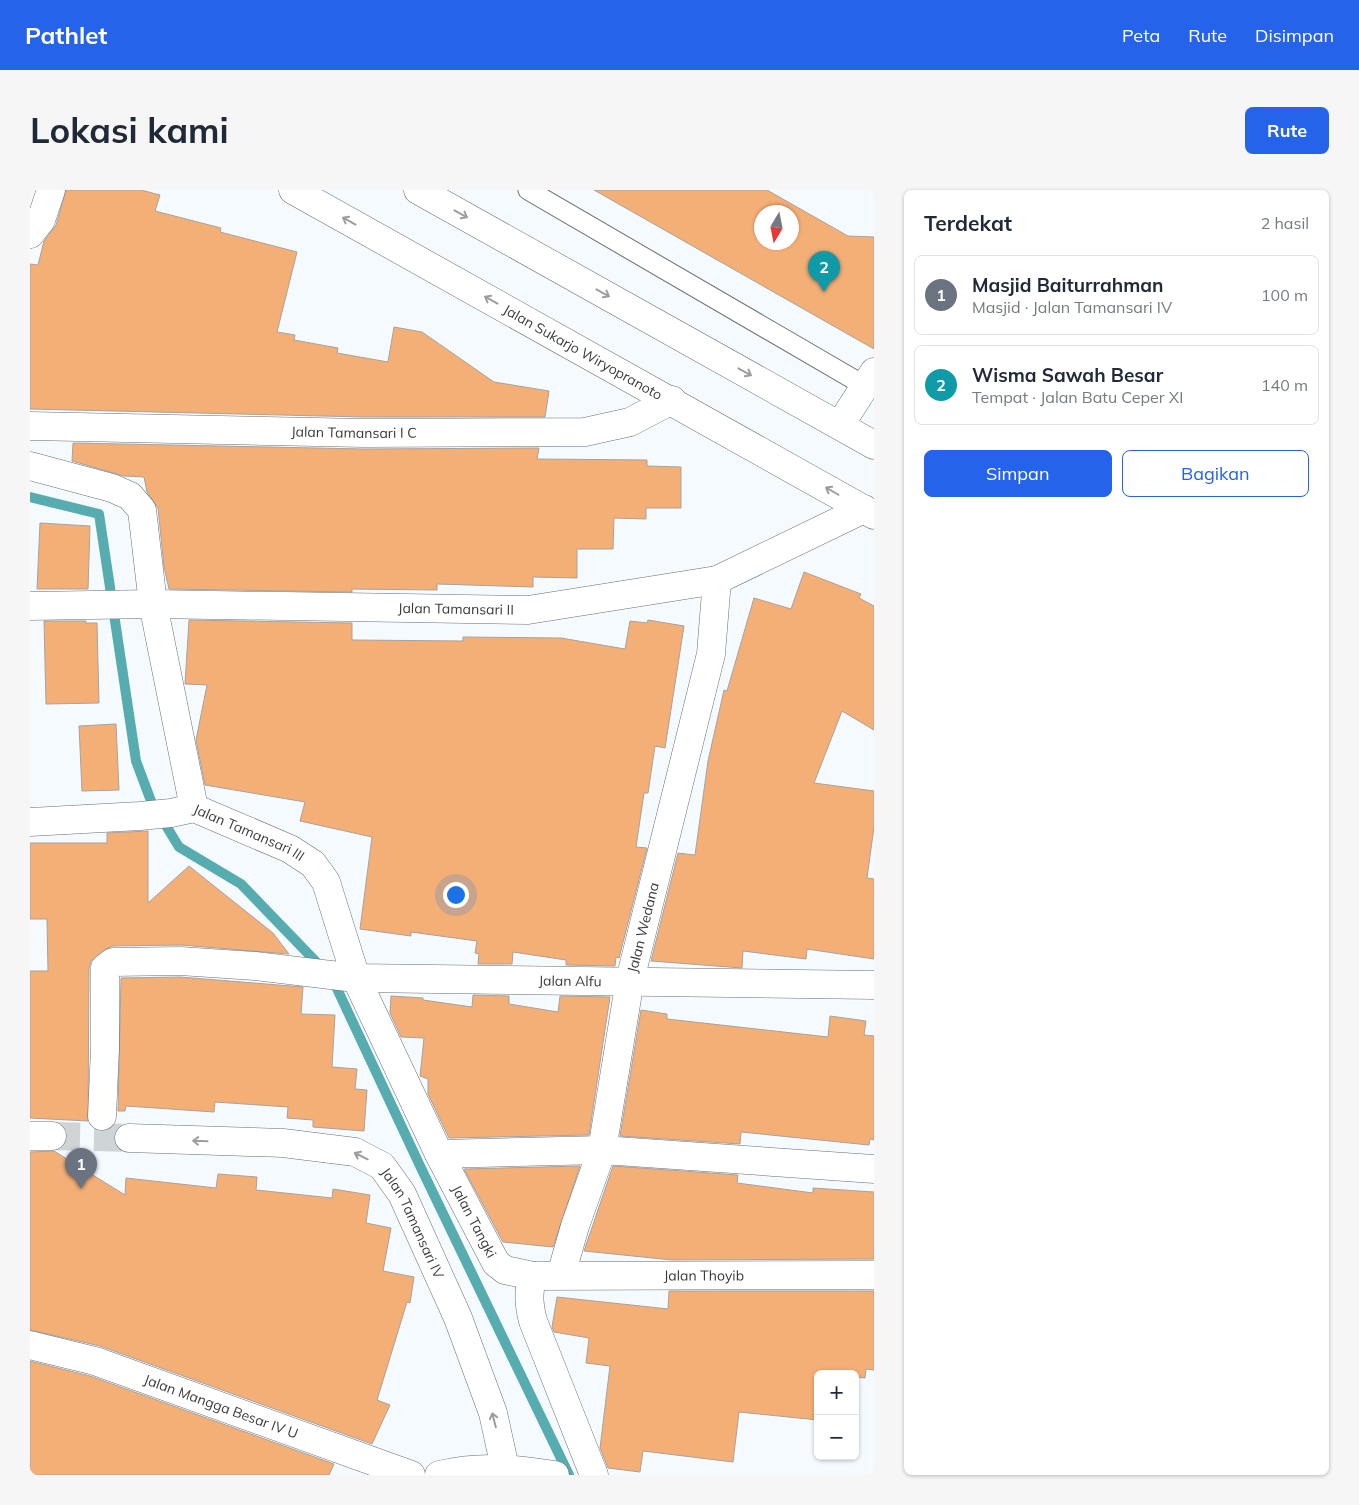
<!DOCTYPE html>
<html lang="id">
<head>
<meta charset="utf-8">
<style>
	body { margin:0; font-family:Mulish,sans-serif; background:#f6f6f7; color:#1f2937 }
	.controls { position:absolute; right:15px; bottom:15px; display:grid; overflow:hidden; border-radius:8px; box-shadow:0 1px 4px #0004 }
	.controls button { width:45px; height:45px; display:grid; place-items:center; padding:0; border:0; border-bottom:1px solid #e0e1e3; background:#fff; color:#1f2937; font:25px sans-serif }
	.compass { position:absolute; left:724px; top:15px; width:45px; height:45px; border-radius:50%; background:#fff; box-shadow:0 1px 4px #0004; rotate:190deg }
	.you { position:absolute; left:425px; top:704px; width:18px; height:18px; margin:-12px; border:4px solid #fff; border-radius:50%; background:#1a73e8; box-shadow:0 0 0 8px #1a73e833 }
	.badge { display:grid; place-items:center; width:32px; height:32px; border-radius:50%; background:#2563eb; color:#fff; font-size:16px; font-weight:700 }
	.pin { position:absolute; translate:-50% -41px; filter:drop-shadow(0 1px 2px #0008) }
	.pin::after { content:''; position:absolute; top:26px; width:18px; height:15px; background:inherit; clip-path:polygon(0 0,100% 0,50% 100%) }
	.list { margin:0; padding:0; list-style:none }
	h2 { display:flex; justify-content:space-between; align-items:center; height:65px; margin:0; padding:0 20px; font-size:21px }
	h2 small { font-size:16px; font-weight:400; color:#747a83 }
	.list li { display:grid; grid-template-columns:32px 1fr auto; gap:15px; align-items:center; box-sizing:border-box; height:80px; margin:0 10px 10px; padding:0 10px; border:1px solid #e0e1e3; border-radius:8px }
	.list b { display:block; font-size:19px; white-space:nowrap }
	.list p { margin:0; font-size:16px; white-space:nowrap; color:#747a83 }
	.list em { font-size:16px; font-style:normal; color:#747a83 }
	.actions { display:flex; gap:10px; padding:15px 20px }
	.actions a { flex:1; padding:11px 0; border:1px solid #2563eb; border-radius:8px; text-align:center; font-size:18px; color:#2563eb }
	.actions .main { background:#2563eb; color:#fff }
	.map { position:relative; flex:none; width:844px; height:1285px; overflow:hidden; border-radius:8px }
	header { display:flex; align-items:center; gap:30px; box-sizing:border-box; height:70px; padding:0 25px; background:#2563eb; color:#fff }
	header strong { font-size:24px }
	nav { display:flex; gap:28px; margin-inline-start:auto; font-size:18px }
	.intro { display:flex; align-items:center; justify-content:space-between; box-sizing:border-box; height:120px; padding:0 30px }
	h1 { margin:0; font-size:35px }
	.button { padding:12px 22px; border-radius:8px; background:#2563eb; color:#fff; font-size:18px; font-weight:700 }
	main { display:flex; gap:30px; padding:0 30px }
	aside { flex:1; background:#fff; border-radius:8px; box-shadow:0 1px 4px #0004 }
	.map>svg:first-child { display:block }
</style>
</head>
<body>
<header>
<strong>Pathlet</strong>
<nav><a>Peta</a><a>Rute</a><a>Disimpan</a></nav>
</header>
<div class="intro"><h1>Lokasi kami</h1><a class="button">Rute</a></div>
<main>
<div class="map">
<svg width="844" height="1285" viewBox="0 0 844 1285">
	<rect width="100%" height="100%" fill="#f5fafe"/>
	<g fill="none" stroke-linecap="round" stroke-linejoin="round">
		<path stroke="#56acae" stroke-width="10" d="M0,307L69,324L106,571L121,611L149,657L211,694L292,778
			M302,788L391,978L539,1285"/>
	</g>
	<path fill="#f4af77" stroke="#a7a29e" fill-rule="evenodd" d="M36,0H111L130,5L125,21L191,38L190,42L267,62L247,142L265,145L264,150L308,158L307,163L358,172L364,137L392,142L464,192L519,201L515,227H334L0,219V74L8,75L14,51L26,35Z
		M564,0H737L818,46L844,47V159ZM732,22H762V52H732Z
		M43,253L334,259L509,258L507,269L617,270V276L651,277V318H616V329L584,328L583,359H547V388L503,387V397L407,394V400L322,399V402L139,399L134,377L128,318L117,302L114,287L94,286L42,271Z
		M10,333L60,336L58,399H7Z
		M774,382L831,404L829,408L844,416V540L812,521L784,593L844,601V637L837,688L844,689V769L777,759L776,769L713,761L712,778L621,771L648,663L665,665L678,571L694,500L697,501L724,408L761,419Z
		M159,430L322,433V450L433,451V447L531,448L595,459L600,431L617,433L618,430L654,436L635,558L625,556L618,603H614L606,657L617,658L589,768L586,767L585,776L536,775V770L483,762L482,774H448L449,764L445,763L447,751L381,742V746L330,739L342,647L270,631L275,612L175,595L166,550L177,495L155,494Z
		M14,431H56V433H67L69,513L16,514Z
		M86,534L89,600L52,601L49,536Z
		M118,641V713L159,676L243,743L259,764L151,755L83,756L74,760L61,771L59,778L58,931L0,928V781H18L17,729H0V653H77V643Z
		M150,787L273,797L271,824L305,825L302,877L327,879L325,899L337,900L334,941L283,937V930L257,928L258,917L185,912L184,922L96,916L95,921H88L91,788Z
		M443,805L479,806V814L528,822L530,806L580,807L559,945L419,948L398,904V889L390,886L394,848L371,847L360,823L361,806L393,808V810L442,817Z
		M611,820L637,824V829L798,847L800,826L836,831L834,845L844,846V950L840,949L839,955L711,942L710,954L590,946Z
		M24,961L95,1005L96,988L186,998L188,984L227,987L226,1000L302,1008L303,999L340,1005L336,1033L361,1038L353,1081L384,1087L380,1113L377,1112L347,1210L360,1215L342,1254L70,1156L0,1140V962Z
		M550,976L523,1057L473,1052L434,979Z
		M583,976L708,985L707,993L783,1003V998L844,1002V1069L642,1070L554,1061Z
		M639,1101H844V1180L836,1179L835,1188L825,1187V1184L788,1183V1230L709,1222L703,1272L613,1261L610,1282L578,1278L570,1258L580,1176L556,1173L559,1148L524,1142L522,1137L527,1107L638,1119Z
		M0,1171L60,1186L304,1274L299,1285H0Z"/>
	<g fill="none" stroke-linecap="round" stroke-linejoin="round">
		<path stroke="#cfd4d7" stroke-width="28" stroke-dasharray="28 14" stroke-linecap="butt" d="M22,946L99,948"/>
		<defs>
			<path id="lane" d="M498,0L835,196"/>
			<g id="street">
				<path d="M0,44L11,30L21,0"/>
				<path d="M810,235L844,182"/>
				<path id="s1" d="M0,236L334,243L555,242L600,232L642,210"/>
				<path d="M0,276L82,298L100,306L112,320L123,414L164,618"/>
				<path id="s2" d="M0,416L123,414L498,420L687,390L834,319"/>
				<path id="s3" d="M0,632L110,626L141,623L164,618L260,659L283,674L296,692L326,788L409,964L466,1073L475,1080L503,1086L844,1085"/>
				<path id="s4" d="M72,926L75,859V778L83,772L150,771L225,776L326,788L844,795"/>
				<path d="M0,946H22"/>
				<path id="s5" d="M99,948L253,953L325,962L352,976L372,1004L428,1128L463,1223L475,1278"/>
				<path d="M409,964L572,960L844,979"/>
				<path id="s6" d="M531,1085L545,1036L572,960L600,790L681,464L687,390"/>
				<path d="M503,1086C497,1101 499,1116 503,1131L564,1285"/>
				<path id="s7" d="M0,1155L65,1171L381,1285"/>
				<path d="M409,1285C452,1275 482,1279 525,1285"/>
			</g>
			<g id="secondary">
				<path id="s8" d="M263,0L844,325"/>
				<path d="M388,0L844,255"/>
			</g>
		</defs>
		<use href="#lane" stroke="#6a6e72" stroke-width="21"/>
		<use href="#street" stroke="#6a6e72" stroke-width="29"/>
		<use href="#secondary" stroke="#6a6e72" stroke-width="29"/>
		<use href="#lane" stroke="#fff" stroke-width="19"/>
		<use href="#street" stroke="#fff" stroke-width="28"/>
		<use href="#secondary" stroke="#fff" stroke-width="28"/>
	</g>
	<defs><path id="oneway-shaft" d="M-6 0H5M1.5-3L5.5 0L1.5 3" fill="none" stroke-width="1.6" stroke-linecap="round" stroke-linejoin="round" transform="scale(1.25)"/></defs>
	<g stroke="#9c9d9e">
		<use href="#oneway-shaft" transform="translate(431 24) rotate(29)"/>
		<use href="#oneway-shaft" transform="translate(319 31) rotate(-151)"/>
		<use href="#oneway-shaft" transform="translate(573 103) rotate(29)"/>
		<use href="#oneway-shaft" transform="translate(461 110) rotate(-151)"/>
		<use href="#oneway-shaft" transform="translate(715 182) rotate(29)"/>
		<use href="#oneway-shaft" transform="translate(802 301) rotate(-150)"/>
		<use href="#oneway-shaft" transform="translate(170 951) rotate(-178)"/>
		<use href="#oneway-shaft" transform="translate(331 966) rotate(-154)"/>
		<use href="#oneway-shaft" transform="translate(464 1230) rotate(-104)"/>
	</g>
	<g text-anchor="middle" stroke-width="4.5" stroke-linejoin="round" paint-order="stroke">
		<g font-size="14" fill="#393b3c" stroke="#f5fafe">
			<text dy="5" stroke="none"><textPath href="#s8" startOffset="332">Jalan Sukarjo Wiryopranoto</textPath></text>
			<text dy="5" stroke="none"><textPath href="#s1" startOffset="324">Jalan Tamansari I C</textPath></text>
			<text dy="5" stroke="none"><textPath href="#s2" startOffset="426">Jalan Tamansari II</textPath></text>
			<text dy="5" stroke="none"><textPath href="#s3" startOffset="225">Jalan Tamansari III</textPath></text>
			<text dy="5" stroke="none"><textPath href="#s6" startOffset="358">Jalan Wedana</textPath></text>
			<text dy="5" stroke="none"><textPath href="#s4" startOffset="616">Jalan Alfu</textPath></text>
			<text dy="5" stroke="none"><textPath href="#s3" startOffset="690">Jalan Tangki</textPath></text>
			<text dy="5" stroke="none"><textPath href="#s5" startOffset="322">Jalan Tamansari IV</textPath></text>
			<text dy="5" stroke="none"><textPath href="#s3" startOffset="948">Jalan Thoyib</textPath></text>
			<text dy="5" stroke="none"><textPath href="#s7" startOffset="201">Jalan Mangga Besar IV U</textPath></text>
		</g>
	</g>
</svg>
<div class="controls">
<button>+</button>
<button>−</button>
</div>
<svg class="compass" viewBox="-18 -18 36 36"><path d="M0-13l5 13h-10z" fill="#e53935"/><path d="M0 13l5-13h-10z" fill="#747a83"/></svg>
<div class="you"></div>
<div class="pin badge" style="left:51px;top:999px;background:#6b7280">1</div>
<div class="pin badge" style="left:794px;top:102px;background:#0f9aa8">2</div>
</div>
<aside>
<h2>Terdekat<small>2 hasil</small></h2>
<ul class="list">
<li><span class="badge" style="background:#6b7280">1</span><div><b>Masjid Baiturrahman</b><p>Masjid · Jalan Tamansari IV</p></div><em>100 m</em></li>
<li><span class="badge" style="background:#0f9aa8">2</span><div><b>Wisma Sawah Besar</b><p>Tempat · Jalan Batu Ceper XI</p></div><em>140 m</em></li>
</ul>
<div class="actions"><a class="main">Simpan</a><a>Bagikan</a></div>
</aside>
</main>
</body>
</html>
